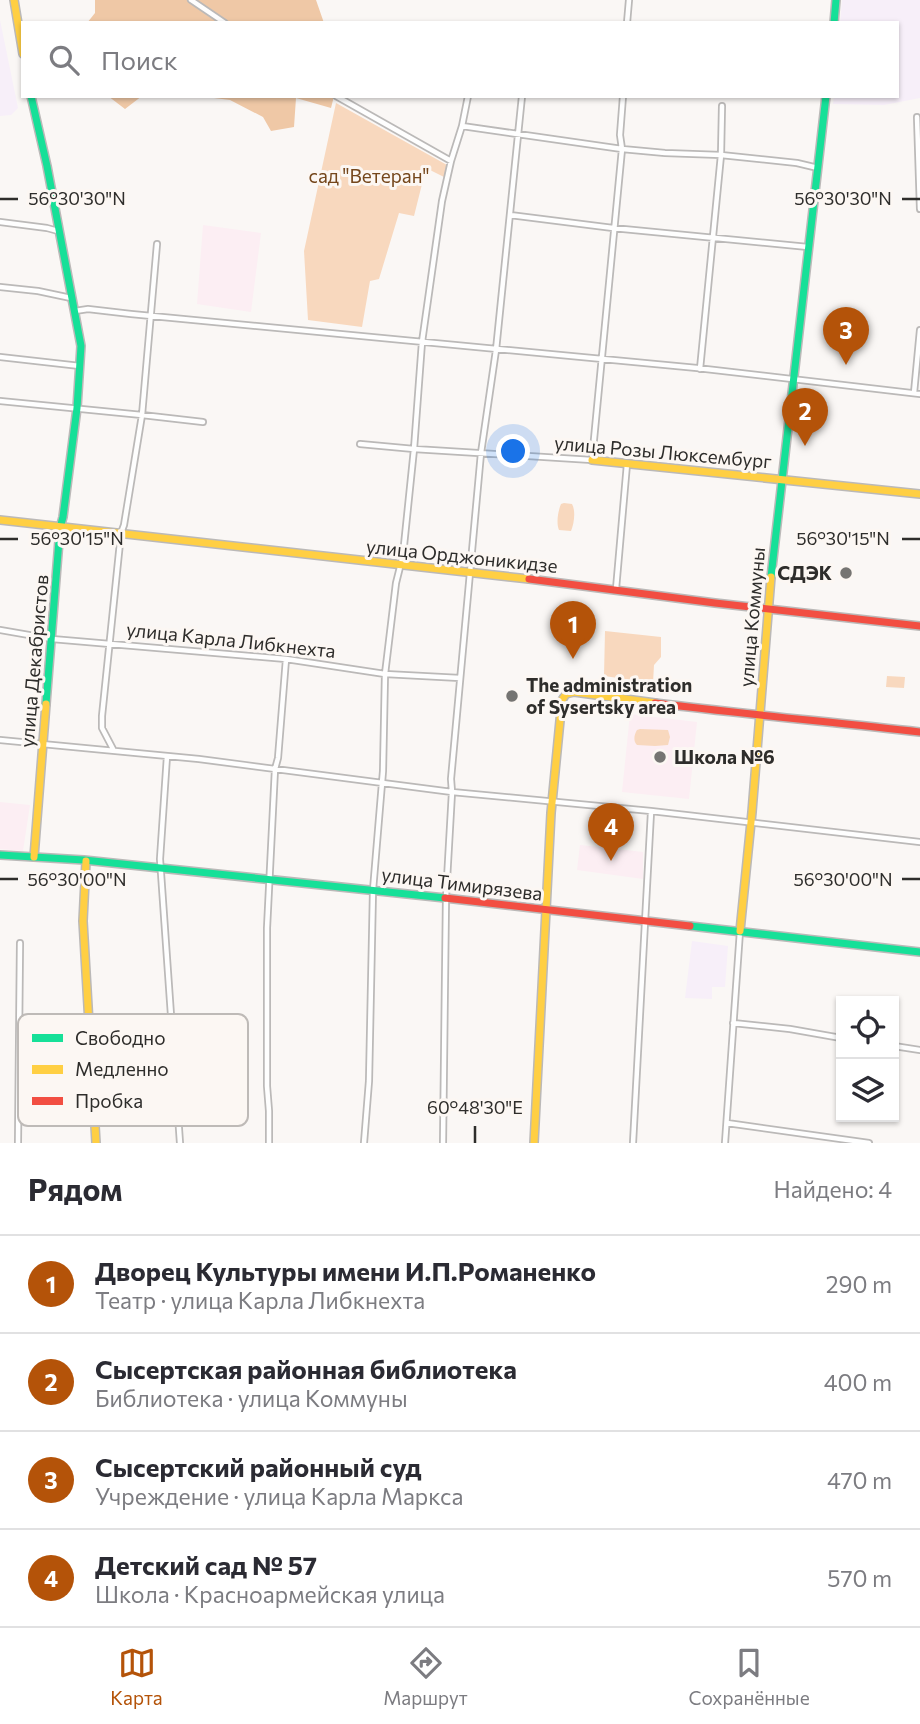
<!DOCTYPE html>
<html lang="ru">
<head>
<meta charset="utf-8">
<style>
	body { margin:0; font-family:Commissioner,sans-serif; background:#f2f2f3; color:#2b2b33 }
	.controls { position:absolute; right:21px; bottom:21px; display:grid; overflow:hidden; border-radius:0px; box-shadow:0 2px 5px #0004 }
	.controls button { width:63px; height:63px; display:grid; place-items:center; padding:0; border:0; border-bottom:2px solid #e1e1e2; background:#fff; color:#2b2b33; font:35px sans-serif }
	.you { position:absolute; left:514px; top:452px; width:24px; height:24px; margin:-18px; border:5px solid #fff; border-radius:50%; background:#1a73e8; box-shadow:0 0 0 10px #1a73e833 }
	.badge { display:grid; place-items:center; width:46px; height:46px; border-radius:50%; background:#b45309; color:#fff; font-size:23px; font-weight:700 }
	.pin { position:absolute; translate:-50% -58px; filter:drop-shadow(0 2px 4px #0008) }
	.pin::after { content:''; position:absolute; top:37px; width:24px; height:21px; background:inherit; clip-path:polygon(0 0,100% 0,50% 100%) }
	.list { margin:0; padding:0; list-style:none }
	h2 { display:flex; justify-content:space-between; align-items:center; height:91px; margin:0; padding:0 28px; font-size:30px }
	h2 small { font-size:23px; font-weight:400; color:#7c7c81 }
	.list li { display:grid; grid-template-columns:46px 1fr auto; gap:21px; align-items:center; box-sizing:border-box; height:98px; padding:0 28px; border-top:2px solid #e1e1e2 }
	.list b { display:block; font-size:26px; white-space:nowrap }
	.list p { margin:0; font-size:23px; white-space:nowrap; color:#7c7c81 }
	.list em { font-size:23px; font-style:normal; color:#7c7c81 }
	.icon { flex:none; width:38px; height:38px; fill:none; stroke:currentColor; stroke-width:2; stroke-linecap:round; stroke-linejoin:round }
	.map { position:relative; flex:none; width:920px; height:1143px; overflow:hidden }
	.search { position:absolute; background:#fff; box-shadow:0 2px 5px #0004; left:21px; right:21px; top:21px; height:77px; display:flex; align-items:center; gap:18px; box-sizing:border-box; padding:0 24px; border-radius:0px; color:#7c7c81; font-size:26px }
	.sheet { height:483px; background:#fff }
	nav { display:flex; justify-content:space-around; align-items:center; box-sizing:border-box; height:98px; border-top:2px solid #e1e1e2; background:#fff; font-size:19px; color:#7c7c81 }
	nav a { display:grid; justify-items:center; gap:4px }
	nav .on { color:#b45309 }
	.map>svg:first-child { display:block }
</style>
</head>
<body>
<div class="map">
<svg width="920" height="1143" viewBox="0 0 920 1143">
	<rect width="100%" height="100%" fill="#faf7f5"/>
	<path fill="#f7eff9" d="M842,0H920V98L884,105L833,104L834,96H897V23H840Z
		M0,20L18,108L11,115L0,116Z
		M692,941L728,946L725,987H712V999L685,998Z"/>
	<path fill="#fceef3" d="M203,225L261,233L251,312L197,304Z
		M630,714L697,722L689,799L622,792Z
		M0,802L30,805L23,851L0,849Z
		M580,845L643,852V879L577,870Z"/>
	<path fill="#f8d8be" d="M336,103L447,165L444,177L426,168L414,216L399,213L379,279L370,281L362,327L308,320L304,251Z
		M564,503L572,504C576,511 574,524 571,531L559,530C556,523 558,511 561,504Z
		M605,631L661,637V657L654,665L653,683L604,676Z
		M887,676L905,677L904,688L886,687Z
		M640,729L668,730L670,737L668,745L655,746L637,745C633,741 634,735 637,730Z"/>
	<path fill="#efc8a6" d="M95,0H316L324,23H87L95,13Z
		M108,96H142L125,109Z
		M198,96H334L331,108L296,98L294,127L271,131L263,117L230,100Z"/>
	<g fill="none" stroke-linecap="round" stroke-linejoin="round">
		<defs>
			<path id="street" d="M191,0L225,23
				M627,23L629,0
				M336,96L451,161
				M917,117L920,209
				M462,126L622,149L665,153L721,155L797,163L818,168
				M510,215L613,228L808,247
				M0,222L47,228L58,231
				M0,287L38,291L71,298
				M75,311L88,309L131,314L697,368L920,394
				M0,357L80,366
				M700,369L721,155L722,106
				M914,393L920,330
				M0,401L142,415L203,422
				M360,444L414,449L592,460L622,149L620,135L623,96
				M616,589L627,464
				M0,630L52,639L286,659L385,674L460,678
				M0,740L199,759L452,792L651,811L920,842
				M113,749L102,728V716L121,533L124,525L142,415L157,244
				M167,756L160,859L180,1143
				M733,1023L790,1029L841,1038
				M894,1046L920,1050
				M727,1123L869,1143
				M18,1143L20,943
				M269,1143V1111L267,1086V928L275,769L278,758L286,659
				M364,1143L369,1081L373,890L383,771L385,674L396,583L403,555L414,449L422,342L442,201L451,161L462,126L468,96
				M443,1143L446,897L452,792L451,779L481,453L496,350L522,96
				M633,1143L651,812
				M725,1143L740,931"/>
			<path id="fast" d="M834,23L836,0
				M31,96L47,166L81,346L77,408L63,517L60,528L46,704
				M771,577L826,96
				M0,855L84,860L445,898
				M690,926L920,952"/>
			<path id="slow" d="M14,0L23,54
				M592,460L920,494
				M0,520L529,579
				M34,857L46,704
				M86,861L83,921L96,1143
				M740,931L752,812L771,577
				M534,1143L551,813L562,700L566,694L574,692L655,703"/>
			<path id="jam" d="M529,579L715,603L920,626
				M655,703C743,714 832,722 920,732
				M445,898L690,926"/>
		</defs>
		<use href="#street" stroke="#bbb9b8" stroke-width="8"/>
		<use href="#fast" stroke="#bbb9b8" stroke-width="10"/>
		<use href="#slow" stroke="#bbb9b8" stroke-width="10"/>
		<use href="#jam" stroke="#bbb9b8" stroke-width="10"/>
		<use href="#street" stroke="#fefefe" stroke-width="4.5"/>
		<use href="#fast" stroke="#16e098" stroke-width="7"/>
		<use href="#slow" stroke="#ffcf43" stroke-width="7"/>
		<use href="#jam" stroke="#f24e42" stroke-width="7"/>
	</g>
	<path fill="none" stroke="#2e2d2b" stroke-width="2.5" d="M0,199H18M902,199H920M0,539H18M902,539H920M0,879H18M902,879H920M475,1126V1143"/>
	<g fill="#757472" stroke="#fcf7f3" stroke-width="2.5">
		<circle cx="846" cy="573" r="7"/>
		<circle cx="512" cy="696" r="7"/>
		<circle cx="660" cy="757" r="7"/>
	</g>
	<g text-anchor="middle" stroke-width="6" stroke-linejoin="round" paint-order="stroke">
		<g font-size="19" fill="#75471c" stroke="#fcf7f3">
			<text x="369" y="183">сад "Ветеран"</text>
		</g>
		<g font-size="19" fill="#2e2d2b" stroke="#fcf7f3">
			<text transform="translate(663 452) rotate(5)" y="7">улица Розы Люксембург</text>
			<text transform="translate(462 556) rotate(6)" y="7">улица Орджоникидзе</text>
			<text transform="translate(752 617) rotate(-85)" y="7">улица Коммуны</text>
			<text transform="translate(231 640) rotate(6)" y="7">улица Карла Либкнехта</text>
			<text transform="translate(34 661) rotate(-85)" y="7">улица Декабристов</text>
			<text transform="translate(462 884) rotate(7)" y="7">улица Тимирязева</text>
		</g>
		<g font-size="19" font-weight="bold" fill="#2e2d2b" stroke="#fcf7f3" text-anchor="start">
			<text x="832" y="580" text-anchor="end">СДЭК</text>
			<text x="526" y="692">The administration<tspan x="526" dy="22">of Sysertsky area</tspan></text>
			<text x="674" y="764">Школа №6</text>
		</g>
	</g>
	<rect x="18" y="1014" width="230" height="112" rx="10" fill="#fcf7f3" stroke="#bebab7" stroke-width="2"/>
	<rect x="32" y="1034" width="31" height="8" fill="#16e098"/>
	<rect x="32" y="1065" width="31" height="9" fill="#ffcf43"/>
	<rect x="32" y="1097" width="31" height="8" fill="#f24e42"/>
	<g font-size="19" fill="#2e2d2b">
		<text x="75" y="1045">Свободно</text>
		<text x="75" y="1076">Медленно</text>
		<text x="75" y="1108">Пробка</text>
	</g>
	<g font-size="18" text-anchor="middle" fill="#2e2d2b" stroke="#fcf7f3" stroke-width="6" stroke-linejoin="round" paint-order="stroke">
		<text x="77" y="205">56°30'30"N</text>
		<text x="843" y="205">56°30'30"N</text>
		<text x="77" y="545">56°30'15"N</text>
		<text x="843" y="545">56°30'15"N</text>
		<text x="77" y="886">56°30'00"N</text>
		<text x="843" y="886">56°30'00"N</text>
		<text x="475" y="1114">60°48'30"E</text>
	</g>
</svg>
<div class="controls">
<button><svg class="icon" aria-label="locate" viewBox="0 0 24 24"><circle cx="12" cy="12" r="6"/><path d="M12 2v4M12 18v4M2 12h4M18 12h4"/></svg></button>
<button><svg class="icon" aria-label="layers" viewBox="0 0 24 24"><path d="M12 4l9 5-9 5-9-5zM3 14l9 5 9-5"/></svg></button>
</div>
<div class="you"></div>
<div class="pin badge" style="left:573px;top:659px">1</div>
<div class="pin badge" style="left:805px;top:446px">2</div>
<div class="pin badge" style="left:846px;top:365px">3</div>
<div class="pin badge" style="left:611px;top:861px">4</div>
<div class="search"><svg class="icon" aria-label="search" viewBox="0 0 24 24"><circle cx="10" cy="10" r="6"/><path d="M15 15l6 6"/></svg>Поиск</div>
</div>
<section class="sheet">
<h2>Рядом<small>Найдено: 4</small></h2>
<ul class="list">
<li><span class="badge">1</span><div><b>Дворец Культуры имени И.П.Романенко</b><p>Театр · улица Карла Либкнехта</p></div><em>290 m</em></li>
<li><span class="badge">2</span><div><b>Сысертская районная библиотека</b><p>Библиотека · улица Коммуны</p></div><em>400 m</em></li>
<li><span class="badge">3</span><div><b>Сысертский районный суд</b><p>Учреждение · улица Карла Маркса</p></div><em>470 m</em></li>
<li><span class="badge">4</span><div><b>Детский сад № 57</b><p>Школа · Красноармейская улица</p></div><em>570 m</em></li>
</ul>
</section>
<nav>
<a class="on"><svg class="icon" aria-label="map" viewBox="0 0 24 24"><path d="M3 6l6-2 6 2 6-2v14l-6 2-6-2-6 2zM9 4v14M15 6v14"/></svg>Карта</a>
<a><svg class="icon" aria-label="directions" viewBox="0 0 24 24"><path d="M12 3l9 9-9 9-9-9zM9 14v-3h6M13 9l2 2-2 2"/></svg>Маршрут</a>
<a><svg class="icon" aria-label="saved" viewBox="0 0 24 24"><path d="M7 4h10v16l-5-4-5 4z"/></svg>Сохранённые</a>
</nav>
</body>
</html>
